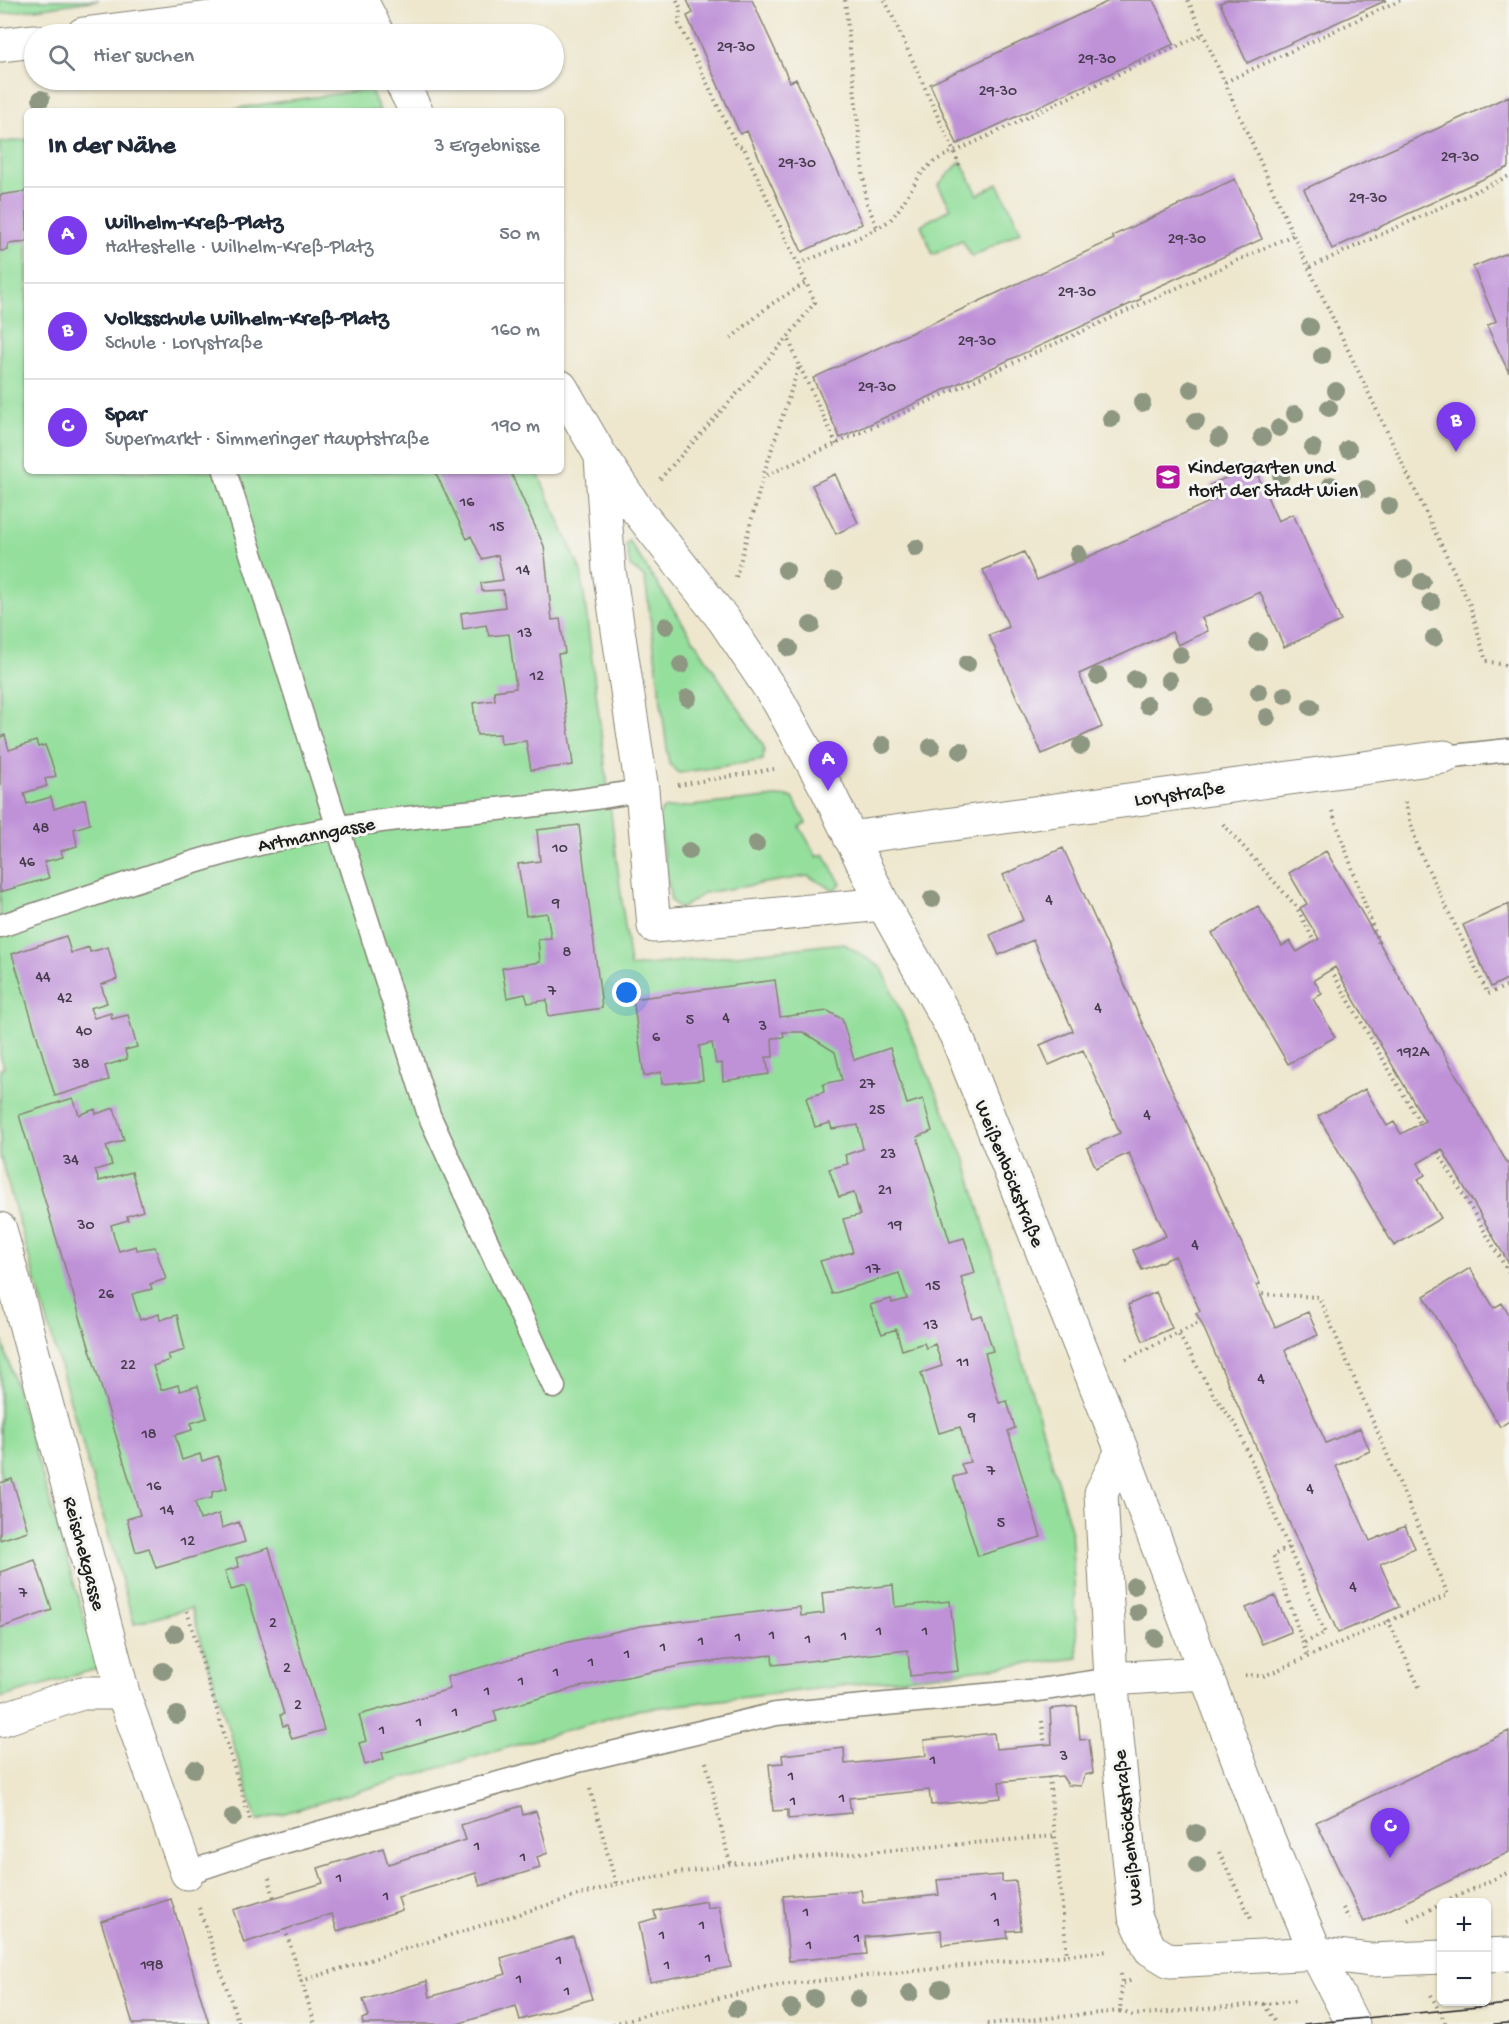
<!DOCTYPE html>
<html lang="de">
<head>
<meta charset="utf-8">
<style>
	body { margin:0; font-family:"Gochi Hand",sans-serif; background:#f2f2f3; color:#1f2937 }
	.controls { position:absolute; right:18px; bottom:18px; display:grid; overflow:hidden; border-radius:9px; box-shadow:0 2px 4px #0004 }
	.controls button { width:54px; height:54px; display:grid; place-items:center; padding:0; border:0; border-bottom:2px solid #e0e1e3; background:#fff; color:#1f2937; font:30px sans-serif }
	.you { position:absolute; left:627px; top:993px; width:21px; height:21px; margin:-15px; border:4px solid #fff; border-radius:50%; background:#1a73e8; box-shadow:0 0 0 9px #1a73e833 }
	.badge { display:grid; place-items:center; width:39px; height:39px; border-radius:50%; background:#7c3aed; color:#fff; font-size:20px; font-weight:700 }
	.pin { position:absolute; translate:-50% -50px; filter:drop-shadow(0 2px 3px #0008) }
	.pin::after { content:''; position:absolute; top:32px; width:21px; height:18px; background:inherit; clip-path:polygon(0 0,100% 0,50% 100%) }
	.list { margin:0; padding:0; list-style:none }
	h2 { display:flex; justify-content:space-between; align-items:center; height:78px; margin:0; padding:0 24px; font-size:26px }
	h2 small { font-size:20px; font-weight:400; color:#747a83 }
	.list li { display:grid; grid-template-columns:39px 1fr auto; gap:18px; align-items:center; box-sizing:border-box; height:96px; padding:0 24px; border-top:2px solid #e0e1e3 }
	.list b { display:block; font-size:22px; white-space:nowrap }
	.list p { margin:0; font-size:20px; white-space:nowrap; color:#747a83 }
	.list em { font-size:20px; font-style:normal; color:#747a83 }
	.icon { flex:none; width:33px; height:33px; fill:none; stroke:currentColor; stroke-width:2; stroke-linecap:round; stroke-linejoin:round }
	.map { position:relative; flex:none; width:1509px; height:2024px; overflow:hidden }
	.search { position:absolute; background:#fff; box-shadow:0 2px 4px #0004; left:24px; top:24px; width:540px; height:66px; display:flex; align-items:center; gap:15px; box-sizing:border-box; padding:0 21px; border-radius:33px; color:#747a83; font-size:22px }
	.panel { position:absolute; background:#fff; box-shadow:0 2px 4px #0004; left:24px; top:108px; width:540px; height:366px; border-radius:9px }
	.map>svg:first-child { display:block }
</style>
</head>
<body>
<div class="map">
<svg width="1509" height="2024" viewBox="0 0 1509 2024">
	<rect width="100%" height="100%" fill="#f6f6f2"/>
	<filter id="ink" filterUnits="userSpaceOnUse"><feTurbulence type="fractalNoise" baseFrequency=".0167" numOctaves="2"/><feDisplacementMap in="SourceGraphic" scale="12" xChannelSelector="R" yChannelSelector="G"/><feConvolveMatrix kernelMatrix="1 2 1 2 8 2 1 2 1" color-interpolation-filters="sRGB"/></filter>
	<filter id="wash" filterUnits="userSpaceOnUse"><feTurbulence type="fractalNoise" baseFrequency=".008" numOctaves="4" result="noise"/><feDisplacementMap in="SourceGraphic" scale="24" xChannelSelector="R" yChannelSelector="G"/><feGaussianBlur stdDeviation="1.35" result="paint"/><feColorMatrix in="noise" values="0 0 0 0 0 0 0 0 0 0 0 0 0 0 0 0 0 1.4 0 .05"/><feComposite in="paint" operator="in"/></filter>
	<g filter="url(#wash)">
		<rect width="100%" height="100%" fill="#eee7ce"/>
		<path fill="#94df9c" stroke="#587e5c" stroke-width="1.5" d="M0,0H99L0,14Z
			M370,89L380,111H217Z
			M27,139V471H537L581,571L630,967L843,943L882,968L966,1162L1071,1529L1078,1658L636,1710L257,1821L191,1608L134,1624L0,1156V1069L4,1068L0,1055V143Z
			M961,161L978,195L998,183L1021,231L972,257L962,240L933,255L921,225L951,208L938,185Z
			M629,541L764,747L763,760L679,773L669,764L645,578L630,566L626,544Z
			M786,796L793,798L806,823L800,827L817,857L824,854L841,884L834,890L808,876L704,893L681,909L671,901L658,817L663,809Z
			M0,1333L99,1668L0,1698Z"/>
		<g id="blocks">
			<path fill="#bf92d8" d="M687,0H752L790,82L796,79L862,224L802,252L747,131L740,134L687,16L693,13Z
				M1111,0H1153L1174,44L957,144L930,84Z
				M1227,0H1387L1247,63L1220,3Z
				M1509,96V167L1332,249L1304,189Z
				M1235,179L1262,239L1140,295L1141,299L840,438L813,378L1114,239L1112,236Z
				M27,191V242L8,244V250L0,251V195Z
				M1509,252V373L1487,326L1496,321L1473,267Z
				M1253,465L1278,521L1293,514L1341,621L1284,647L1260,592L1202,618L1208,631L1178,645L1172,632L1079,674L1102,727L1042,754L989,635L1009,627L983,570L1024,552L1037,580L1216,499L1210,485Z
				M435,471H510L544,546L552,620L560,619L565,653L558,654L573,765L531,770L526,741L501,744L500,734L477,735L473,703L495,700L494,691L516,688L509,634L489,636L486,625L463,629L461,613L505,607L503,590L482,591L481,583L503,580L498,555L482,559L471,536L467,539Z
				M835,474L858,523L836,534L812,485Z
				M5,735L9,750L36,741L38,747L45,745L51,761L56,776L45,779L47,786L24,793L27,804L51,797L54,809L85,799L90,824L74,829L77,846L61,851L63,857L44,862L49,878L0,892V737Z
				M579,825L602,1008L548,1016L547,1000L528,1003L525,994L507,998L502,968L540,962L538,939L551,938L547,913L526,916L518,864L540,861L537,830Z
				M1063,848L1260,1284L1256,1285L1275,1327L1308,1312L1318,1335L1285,1350L1326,1443L1360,1428L1370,1451L1336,1466L1370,1541L1405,1526L1415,1548L1380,1564L1399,1607L1338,1633L1201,1322L1196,1313L1200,1311L1175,1256L1142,1270L1133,1250L1166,1236L1129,1153L1096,1168L1087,1148L1120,1133L1083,1050L1049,1065L1040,1045L1073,1031L1033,940L999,955L990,935L1023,920L1003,875Z
				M1326,851L1509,1166V1264L1442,1149L1418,1163L1425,1175L1418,1179L1441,1218L1394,1246L1318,1116L1365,1089L1387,1126L1394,1122L1401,1134L1425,1121L1335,967L1314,980L1322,994L1313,999L1335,1037L1288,1064L1212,933L1258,906L1282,946L1290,941L1297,952L1319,939L1300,908L1307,904L1289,873Z
				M1509,904V978L1491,987L1463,925Z
				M66,936L71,953L89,947L90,952L108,947L117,979L101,985L107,1003L90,1008L94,1018L111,1013L112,1019L128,1015L137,1047L125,1050L127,1059L105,1066L109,1080L55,1096L12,954Z
				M775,980L780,1017L828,1011L842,1019L854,1060L890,1048L907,1104L923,1099L932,1131L917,1137L950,1242L964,1238L970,1255L975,1273L961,1277L973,1319L982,1316L993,1351L985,1353L999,1403L1007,1401L1015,1428L1008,1431L1041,1537L978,1556L953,1477L965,1474L961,1464L970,1462L960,1427L939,1433L921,1373L942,1366L935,1344L926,1348L924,1343L902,1350L896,1329L882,1334L870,1305L891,1299L892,1303L907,1299L899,1273L832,1294L820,1261L853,1252L843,1219L860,1215L854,1193L839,1197L829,1169L848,1164L845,1155L863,1149L858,1125L832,1129L830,1123L815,1127L806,1098L824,1092L823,1084L842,1080L835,1052L803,1032H783L784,1037L772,1038L773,1057H766L769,1074L723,1081L722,1063L716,1064L712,1043L699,1046L703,1080L662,1084L661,1072L644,1076L633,999Z
				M73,1098L79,1115L95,1109L96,1114L114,1108L124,1140L106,1146L112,1165L95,1170L99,1181L132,1172L143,1211L127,1216L128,1220L111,1225L114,1237L119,1251L136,1246L137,1250L155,1247L166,1279L150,1284L152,1289L132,1294L140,1320L159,1314L160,1320L177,1315L185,1350L168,1355L170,1360L153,1366L161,1390L178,1385L180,1391L198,1386L207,1418L191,1423L192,1430L175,1435L182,1460L200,1454L202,1461L218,1456L227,1488L212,1492V1498L195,1502L198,1513L200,1520L219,1514L222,1528L239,1522L245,1542L156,1568L149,1548L136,1552L127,1519L140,1515L19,1115Z
				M1470,1268L1494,1308L1502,1303L1509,1315V1421L1500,1427L1424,1296Z
				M1156,1292L1172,1328L1143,1341L1128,1305Z
				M12,1479L28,1531L0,1540V1483Z
				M269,1548L324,1730L292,1739L287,1725L283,1726L280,1715L284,1714L245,1586L231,1590L225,1571L239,1567L236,1558Z
				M35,1560L52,1610L0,1628V1572Z
				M893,1585L895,1607L950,1601L958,1671L910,1676L908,1650L773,1665L772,1655L684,1665L579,1687L494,1711L497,1721L382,1753L384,1759L365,1765L359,1743L366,1741L359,1715L450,1689L447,1677L569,1642L641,1626L800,1607L801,1616L824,1613L822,1593Z
				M1275,1596L1291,1632L1262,1644L1246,1608Z
				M1077,1706L1080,1740L1089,1739L1093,1773L1085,1775L1081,1786L1068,1785L1062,1776L999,1782L1001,1798L931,1805L929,1790L849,1798L851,1813L788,1819V1810L773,1811L769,1764L783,1763L782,1755L844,1748L845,1764L886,1760L926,1756L924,1740L994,1733L996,1749L1052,1744L1050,1709Z
				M1509,1731V1852L1364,1922L1316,1822Z
				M521,1806L523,1815L536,1811L543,1834L548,1853L537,1857L540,1868L480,1886L476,1873L438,1885L398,1897L402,1910L337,1931L332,1914L244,1943L233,1910L323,1883L318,1868L351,1858L383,1848L388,1864L466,1840L461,1825Z
				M1002,1875V1882L1016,1881L1019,1906L1021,1930L1007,1931L1008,1938L942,1945L941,1930L865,1937L867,1954L789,1961L783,1896L861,1890L863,1903L939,1895L937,1880Z
				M171,1899L209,2024H133L101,1921Z
				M706,1901L707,1908L719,1906L731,1967L650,1982L639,1923L656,1918L654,1911Z
				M573,1937L592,1999L520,2020L516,2006L457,2024H363L362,2019L369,2016L363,2000L427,1981L430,1997L506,1974L501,1958Z"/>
		</g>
	</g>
	<g filter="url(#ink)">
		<use href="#blocks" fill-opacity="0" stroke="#858275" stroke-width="1.5"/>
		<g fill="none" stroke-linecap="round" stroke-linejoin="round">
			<defs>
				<path id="lane" d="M225,471L429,1115L554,1387
					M1444,757L1509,750
					M0,926C112,890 224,846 340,827C440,810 542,810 642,790
					M187,1873L259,1849L582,1760L776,1714L1039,1690L1111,1679"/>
				<path id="street" d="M361,0L378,34
					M83,34L257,12L365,9
					M0,45L34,41
					M400,80L416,111
					M561,387L601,456L635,507L724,620L779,702L828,791L883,904L956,1035L1122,1451L1263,1826L1316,1953L1353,2024
					M601,458L609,570L642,790L654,926L883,904
					M850,838L1444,757
					M0,1229L123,1693L187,1873
					M1122,1451L1101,1493L1111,1679L1135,1916L1150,1949L1170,1961L1316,1953L1370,1960L1442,1957
					M1111,1679L1205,1673
					M0,1720L82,1693H123
					M1486,1955L1509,1954"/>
			</defs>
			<use href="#lane" stroke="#858275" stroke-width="25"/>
			<use href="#street" stroke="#858275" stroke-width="35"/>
			<path stroke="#858275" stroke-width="4" stroke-dasharray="1.5 4.5" stroke-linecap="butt" d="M677,0L680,7L679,24L736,144L744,148L815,302L788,337L799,366L763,476
				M845,0L866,201L877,227
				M885,0L954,152L1203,34
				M1188,0L1293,235L1470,605L1486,661L1505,665L1509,671
				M1225,82L1400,0
				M799,264C816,257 884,228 892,218C915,191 915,165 954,152L960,167
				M1310,267L1509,176
				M731,338L770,305L807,282
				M800,367L837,445
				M660,479L788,337
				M736,577L763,477L1293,235
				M678,785L774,769
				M1405,802L1418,848L1488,994L1509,985
				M1332,811L1379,944
				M1223,824L1296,906L1314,941
				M1331,970L1420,1123
				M1438,1152L1509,1273
				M1179,1335L1213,1394L1237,1427L1325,1633L1304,1643
				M1126,1359L1201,1322
				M1288,1548L1273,1555L1307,1655
				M187,1611L250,1820
				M1388,1620L1420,1689
				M1245,1675L1264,1676L1448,1595L1319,1297L1260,1294
				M1042,1721L1045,1745
				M706,1762L730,1864
				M1049,1777L1067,1955L1109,1951
				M590,1789L616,1884
				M1219,1852L1251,1919
				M269,1878L274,1898
				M1445,1902L1509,1872
				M199,1908L239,2024
				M1343,1908L1349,1919
				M1408,1920L1442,1904
				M285,1929L315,2024
				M1121,1974L1122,1984
				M301,1981L616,1884L730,1864L1055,1836
				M1431,1995L1446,2024
				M1264,2004L1276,2024
				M1120,2011L1132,2015L1298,2001
				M613,2024L659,2011L780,1985L1067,1955
				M987,2024L1120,2011L1122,1984L1132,1980"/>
			<use href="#lane" stroke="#fff" stroke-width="22"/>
			<use href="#street" stroke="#fff" stroke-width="33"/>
			<path stroke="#1c1c1c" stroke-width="1.5" d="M1304,2024L1509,2004
				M1494,2024L1509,2023"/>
		</g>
		<g fill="#8e9781">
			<circle cx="41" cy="99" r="9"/>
			<circle cx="1310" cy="327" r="9"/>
			<circle cx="1322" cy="356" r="9"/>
			<circle cx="1191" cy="389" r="9"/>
			<circle cx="1336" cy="391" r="9"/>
			<circle cx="1142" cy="403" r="9"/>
			<circle cx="1329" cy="408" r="9"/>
			<circle cx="1295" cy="414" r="9"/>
			<circle cx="1111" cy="419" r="9"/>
			<circle cx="1196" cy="421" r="9"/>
			<circle cx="1279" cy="428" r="9"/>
			<circle cx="1262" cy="437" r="9"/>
			<circle cx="1219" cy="438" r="9"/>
			<circle cx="1313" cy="448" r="9"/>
			<circle cx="1348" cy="449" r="9"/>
			<circle cx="1281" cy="475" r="9"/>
			<circle cx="1331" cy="485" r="9"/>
			<circle cx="1366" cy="489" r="9"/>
			<circle cx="1389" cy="506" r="9"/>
			<circle cx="916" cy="548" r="9"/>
			<circle cx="1078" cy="554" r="9"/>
			<circle cx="1404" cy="569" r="9"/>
			<circle cx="786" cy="570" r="9"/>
			<circle cx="834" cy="581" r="9"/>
			<circle cx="1422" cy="582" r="9"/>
			<circle cx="1431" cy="602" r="9"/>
			<circle cx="811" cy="625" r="9"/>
			<circle cx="666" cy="626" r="9"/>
			<circle cx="1434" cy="638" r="9"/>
			<circle cx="1258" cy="642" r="9"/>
			<circle cx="789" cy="648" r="9"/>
			<circle cx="1180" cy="655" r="9"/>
			<circle cx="967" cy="664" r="9"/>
			<circle cx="681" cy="665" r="9"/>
			<circle cx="1098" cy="676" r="9"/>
			<circle cx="1135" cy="679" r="9"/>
			<circle cx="1169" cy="680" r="9"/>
			<circle cx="1259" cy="692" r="9"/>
			<circle cx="1285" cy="695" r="9"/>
			<circle cx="688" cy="698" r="9"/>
			<circle cx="1147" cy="705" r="9"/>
			<circle cx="1203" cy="707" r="9"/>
			<circle cx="1311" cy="707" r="9"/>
			<circle cx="1267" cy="717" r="9"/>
			<circle cx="883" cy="745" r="9"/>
			<circle cx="1081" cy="746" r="9"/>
			<circle cx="931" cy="747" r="9"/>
			<circle cx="961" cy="751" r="9"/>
			<circle cx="756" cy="844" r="9"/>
			<circle cx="689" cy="851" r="9"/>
			<circle cx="932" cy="899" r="9"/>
			<circle cx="1134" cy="1586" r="9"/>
			<circle cx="1138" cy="1612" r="9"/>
			<circle cx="175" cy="1634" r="9"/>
			<circle cx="1155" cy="1638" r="9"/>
			<circle cx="163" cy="1671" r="9"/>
			<circle cx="177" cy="1715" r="9"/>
			<circle cx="194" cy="1769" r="9"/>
			<circle cx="233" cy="1817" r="9"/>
			<circle cx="1196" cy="1833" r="9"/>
			<circle cx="1197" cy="1865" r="9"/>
			<circle cx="941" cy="1989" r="9"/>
			<circle cx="910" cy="1993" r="9"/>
			<circle cx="814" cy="1998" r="9"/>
			<circle cx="858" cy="1999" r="9"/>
			<circle cx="791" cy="2008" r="9"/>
			<circle cx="737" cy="2009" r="9"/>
		</g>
	</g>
	<defs>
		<symbol id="school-square" viewBox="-11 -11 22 22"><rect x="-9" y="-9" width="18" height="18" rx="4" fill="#b5179e" stroke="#f6f6f2"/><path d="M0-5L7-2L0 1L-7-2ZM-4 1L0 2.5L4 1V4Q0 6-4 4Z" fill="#fff"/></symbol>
	</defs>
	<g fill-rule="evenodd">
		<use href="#school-square" x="1153" y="462" width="30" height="30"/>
	</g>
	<g text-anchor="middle" stroke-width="6" stroke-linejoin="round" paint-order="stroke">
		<g font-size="16" fill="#453a4b">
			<text x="736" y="51">29-30</text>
			<text x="1097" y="63">29-30</text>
			<text x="998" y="95">29-30</text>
			<text x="1460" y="161">29-30</text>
			<text x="797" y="167">29-30</text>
			<text x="1368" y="202">29-30</text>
			<text x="1187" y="243">29-30</text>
			<text x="1077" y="296">29-30</text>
			<text x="977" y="345">29-30</text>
			<text x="877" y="391">29-30</text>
			<text x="467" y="506">16</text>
			<text x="497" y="531">15</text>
			<text x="523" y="574">14</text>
			<text x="525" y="637">13</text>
			<text x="537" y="680">12</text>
			<text x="41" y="832">48</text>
			<text x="560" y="852">10</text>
			<text x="27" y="866">46</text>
			<text x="1049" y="904">4</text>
			<text x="556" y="907">9</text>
			<text x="567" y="956">8</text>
			<text x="43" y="981">44</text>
			<text x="552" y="995">7</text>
			<text x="65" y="1002">42</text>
			<text x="1098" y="1012">4</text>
			<text x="726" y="1022">4</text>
			<text x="690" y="1024">5</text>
			<text x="763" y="1030">3</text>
			<text x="84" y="1035">40</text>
			<text x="656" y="1041">6</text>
			<text x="1413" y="1056">192A</text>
			<text x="81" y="1068">38</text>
			<text x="867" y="1088">27</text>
			<text x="877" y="1114">25</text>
			<text x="1147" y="1119">4</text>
			<text x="888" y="1158">23</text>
			<text x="71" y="1164">34</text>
			<text x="885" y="1194">21</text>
			<text x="86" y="1229">30</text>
			<text x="895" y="1229">19</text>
			<text x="1195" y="1249">4</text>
			<text x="873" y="1273">17</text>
			<text x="933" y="1290">15</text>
			<text x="106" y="1298">26</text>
			<text x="931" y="1329">13</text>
			<text x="963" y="1366">11</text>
			<text x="128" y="1369">22</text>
			<text x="1261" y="1383">4</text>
			<text x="972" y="1421">9</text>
			<text x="149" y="1438">18</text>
			<text x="991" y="1475">7</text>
			<text x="154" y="1490">16</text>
			<text x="1310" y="1493">4</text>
			<text x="167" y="1514">14</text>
			<text x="1001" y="1527">5</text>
			<text x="188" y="1545">12</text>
			<text x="1353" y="1591">4</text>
			<text x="23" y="1597">7</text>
			<text x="273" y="1627">2</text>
			<text x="879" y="1635">1</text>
			<text x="925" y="1635">1</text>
			<text x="772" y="1639">1</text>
			<text x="844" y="1640">1</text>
			<text x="738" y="1641">1</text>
			<text x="808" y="1643">1</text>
			<text x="701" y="1645">1</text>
			<text x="663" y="1651">1</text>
			<text x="627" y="1658">1</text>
			<text x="591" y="1666">1</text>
			<text x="287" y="1672">2</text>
			<text x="556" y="1676">1</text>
			<text x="521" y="1685">1</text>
			<text x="487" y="1695">1</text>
			<text x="298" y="1709">2</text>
			<text x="455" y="1716">1</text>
			<text x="419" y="1726">1</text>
			<text x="382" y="1734">1</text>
			<text x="1064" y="1760">3</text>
			<text x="933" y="1764">1</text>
			<text x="791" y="1780">1</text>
			<text x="842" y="1802">1</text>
			<text x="793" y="1805">1</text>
			<text x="477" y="1850">1</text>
			<text x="523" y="1861">1</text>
			<text x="339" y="1882">1</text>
			<text x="386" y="1900">1</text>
			<text x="994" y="1900">1</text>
			<text x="806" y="1916">1</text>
			<text x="997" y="1926">1</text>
			<text x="702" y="1929">1</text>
			<text x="662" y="1939">1</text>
			<text x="857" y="1942">1</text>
			<text x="809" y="1949">1</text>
			<text x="708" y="1962">1</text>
			<text x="559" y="1964">1</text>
			<text x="152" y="1969">198</text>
			<text x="667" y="1969">1</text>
			<text x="519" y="1983">1</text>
			<text x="567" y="1995">1</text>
		</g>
		<g font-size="20" fill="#1c1c1c" stroke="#f6f6f2" text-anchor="start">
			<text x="1188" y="473">Kindergarten und<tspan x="1188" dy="23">Hort der Stadt Wien</tspan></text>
		</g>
		<g font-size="20" fill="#1c1c1c" stroke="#f6f6f2">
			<text transform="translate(1179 792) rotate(-8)" y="7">Lorystraße</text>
			<text transform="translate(316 833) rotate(-11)" y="7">Artmanngasse</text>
			<text transform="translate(1011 1173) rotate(68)" y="7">Weißenböckstraße</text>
			<text transform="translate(86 1553) rotate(75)" y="7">Reischekgasse</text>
			<text transform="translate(1126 1828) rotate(-96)" y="7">Weißenböckstraße</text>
		</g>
	</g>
</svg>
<div class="controls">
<button>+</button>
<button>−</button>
</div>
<div class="you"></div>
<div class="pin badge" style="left:828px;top:791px">A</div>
<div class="pin badge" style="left:1456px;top:452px">B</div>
<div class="pin badge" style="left:1390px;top:1858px">C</div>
<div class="search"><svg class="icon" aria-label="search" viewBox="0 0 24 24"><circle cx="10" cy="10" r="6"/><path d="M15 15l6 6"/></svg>Hier suchen</div>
<section class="panel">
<h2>In der Nähe<small>3 Ergebnisse</small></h2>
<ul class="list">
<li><span class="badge">A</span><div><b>Wilhelm-Kreß-Platz</b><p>Haltestelle · Wilhelm-Kreß-Platz</p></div><em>50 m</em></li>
<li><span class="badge">B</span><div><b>Volksschule Wilhelm-Kreß-Platz</b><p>Schule · Lorystraße</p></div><em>160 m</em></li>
<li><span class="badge">C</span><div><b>Spar</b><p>Supermarkt · Simmeringer Hauptstraße</p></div><em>190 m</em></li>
</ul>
</section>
</div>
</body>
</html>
